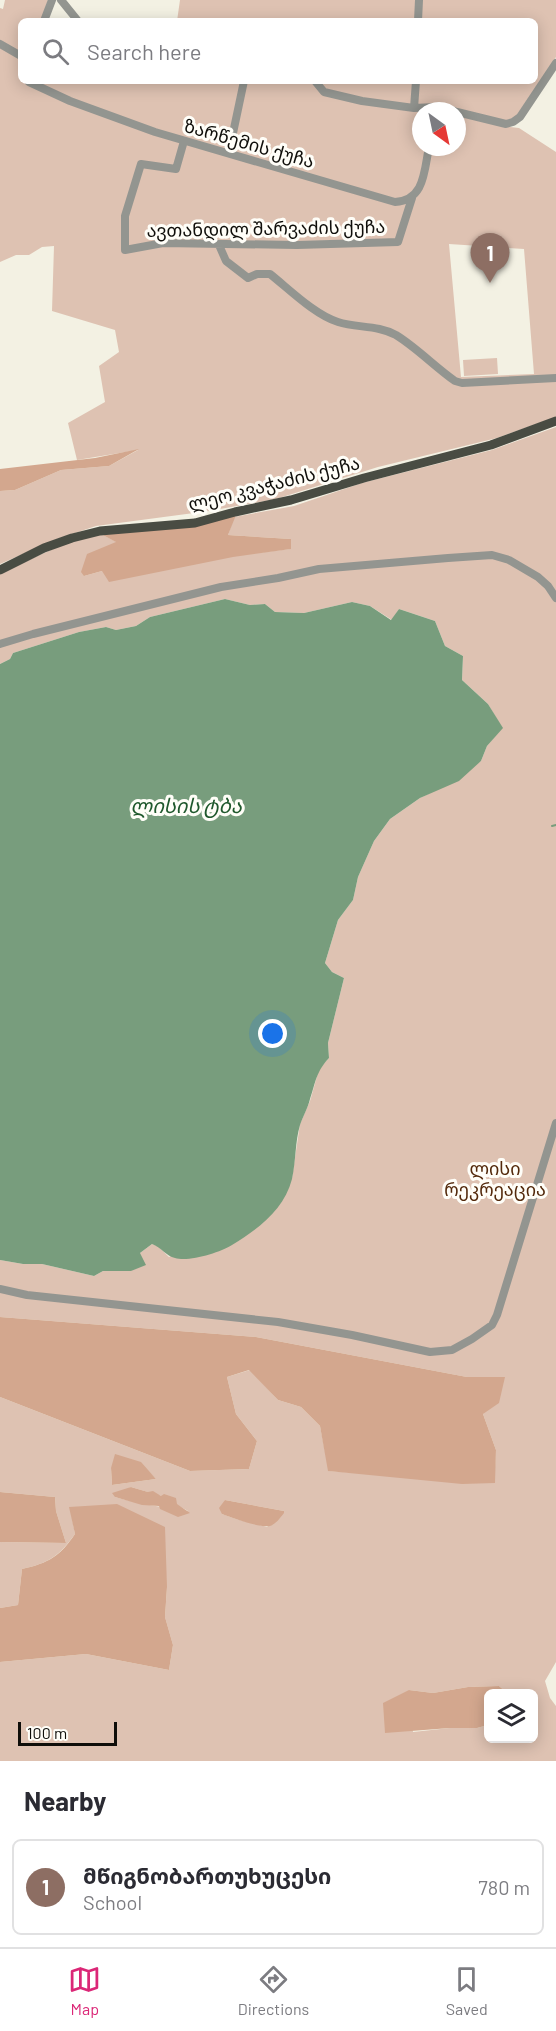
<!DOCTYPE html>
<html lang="en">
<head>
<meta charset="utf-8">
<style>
	body { margin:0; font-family:Barlow,"Noto Sans Georgian",sans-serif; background:#f7f7f7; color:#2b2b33 }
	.controls { position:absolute; right:18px; bottom:18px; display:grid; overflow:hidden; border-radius:9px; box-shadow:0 3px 15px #0003 }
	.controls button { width:54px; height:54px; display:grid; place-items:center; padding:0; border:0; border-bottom:2px solid #e1e1e2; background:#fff; color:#2b2b33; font:30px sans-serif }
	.compass { position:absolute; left:412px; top:102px; width:54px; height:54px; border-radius:50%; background:#fff; box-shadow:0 3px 15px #0003; rotate:147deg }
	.scale { position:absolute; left:18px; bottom:15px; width:99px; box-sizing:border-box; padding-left:6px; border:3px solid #0f0e0a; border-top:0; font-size:16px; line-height:21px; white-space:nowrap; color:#0f0e0a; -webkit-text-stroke:4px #fffef8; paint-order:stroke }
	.you { position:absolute; left:273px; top:1034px; width:21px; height:21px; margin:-15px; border:4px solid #fff; border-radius:50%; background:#1a73e8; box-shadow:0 0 0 9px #1a73e833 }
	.badge { display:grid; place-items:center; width:39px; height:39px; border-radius:50%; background:#db2777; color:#fff; font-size:20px; font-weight:700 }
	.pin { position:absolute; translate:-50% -50px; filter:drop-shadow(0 2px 3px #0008) }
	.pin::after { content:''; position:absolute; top:32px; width:21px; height:18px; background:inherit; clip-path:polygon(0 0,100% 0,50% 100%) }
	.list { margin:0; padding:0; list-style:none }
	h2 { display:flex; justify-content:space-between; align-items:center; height:78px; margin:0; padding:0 24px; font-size:26px }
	h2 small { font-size:20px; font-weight:400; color:#7c7c81 }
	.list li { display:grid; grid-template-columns:39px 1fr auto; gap:18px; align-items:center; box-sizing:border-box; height:96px; margin:0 12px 12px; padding:0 12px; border:2px solid #e1e1e2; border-radius:9px }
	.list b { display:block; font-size:22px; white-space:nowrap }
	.list p { margin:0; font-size:20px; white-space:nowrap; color:#7c7c81 }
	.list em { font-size:20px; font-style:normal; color:#7c7c81 }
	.icon { flex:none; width:33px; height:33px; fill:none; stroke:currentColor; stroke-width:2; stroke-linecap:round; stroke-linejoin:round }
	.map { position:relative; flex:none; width:556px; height:1761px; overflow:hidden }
	.search { position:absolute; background:#fff; box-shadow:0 3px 15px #0003; left:18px; right:18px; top:18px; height:66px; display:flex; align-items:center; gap:15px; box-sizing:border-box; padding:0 21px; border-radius:9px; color:#7c7c81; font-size:22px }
	.sheet { height:186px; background:#fff }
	nav { display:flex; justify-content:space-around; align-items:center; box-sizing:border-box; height:84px; border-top:2px solid #e1e1e2; background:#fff; font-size:16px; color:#7c7c81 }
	nav a { display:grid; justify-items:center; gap:3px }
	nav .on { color:#db2777 }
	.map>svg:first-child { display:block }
</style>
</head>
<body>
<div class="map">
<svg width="556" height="1761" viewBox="0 0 556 1761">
	<rect width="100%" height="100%" fill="#f3f1e3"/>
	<path fill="#dec2b2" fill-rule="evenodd" d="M5,0H48L41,21H21V54L0,43V8L3,9Z
		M180,0H556V57L518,116L502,126L519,128L556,152V417L497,438L378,467L276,499L209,511L96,526L57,539L0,564V491L15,490L61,470L109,466L138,450L77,460L68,423L105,402L99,366L119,352L115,330L52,311L54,246L42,247L29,255H16L0,262V44L21,56V81H535V21H177ZM421,111H457V147H421ZM449,244L524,249L534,374L461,377Z
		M497,358L498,374L464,376L463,360Z
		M556,427V1662L545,1681L550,1698L556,1706V1761H0V1662L86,1654L169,1670L173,1645L165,1617L167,1587L70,1507L75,1534C59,1556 49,1563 22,1569L18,1605L0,1608V1542L66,1543L56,1511L55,1497L0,1492V1397L190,1471L249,1469L257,1441L236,1414L227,1377L250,1370L278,1400L301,1407L320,1426L329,1471L494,1483L496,1450L483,1414L504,1377H467L256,1337L0,1317V1260L23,1264H42L94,1276L103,1271H131L140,1253L152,1244L158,1246L169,1257L292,1178L300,1124L310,1101L319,1069L329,1058L328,1043L344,978L332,972L325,963L338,920L353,900L358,877L374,841L390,819L420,798L438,789L481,761L487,746L502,728L488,704L462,680L463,656L445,646L435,621L399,609L392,620L370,606L352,602L304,613L275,612L265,604L250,605L225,599L150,617L136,626L116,630L106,627L79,632L13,653L10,659L0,664V573L73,540L101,534L117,542L84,576L102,571L290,549L291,539L228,535L234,517L294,506L362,483L492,450ZM111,1468L148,1471L156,1479L112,1485ZM131,1487L161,1496L188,1511C163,1507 139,1504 115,1497ZM225,1500L284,1511L267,1527L236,1519L222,1514ZM499,1686L507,1693L534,1694V1738H488V1725L477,1728H450L413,1732L409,1690L433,1693L468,1687Z"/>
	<path fill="#d3a78e" d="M139,449L109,466L61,470L15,490L0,491V469L95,458Z
		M236,515L228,535L291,539V549L233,557L109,582L102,571L84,576L81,572L87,554L116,542L101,534Z
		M0,1317L256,1337L467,1377H505L499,1403L483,1414L496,1450L495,1483L462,1484L328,1471L320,1426L301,1407L278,1400L249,1370L227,1377L236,1414L257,1441L249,1469L190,1471L0,1397Z
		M115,1454L141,1462L156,1479L112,1485L111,1468Z
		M131,1487L148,1492L153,1491L161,1496L164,1494L176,1498L177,1504L190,1513L178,1517L160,1509L159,1506L142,1505L115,1497L112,1493Z
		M0,1492L55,1497L56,1511L66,1543L0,1542Z
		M225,1500L284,1511V1513C280,1518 276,1524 270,1526C259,1528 233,1518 222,1514L219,1508Z
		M117,1504L165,1527L167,1587L165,1617L173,1645L169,1670L86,1654L0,1662V1608L18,1605L22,1569C49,1563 60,1556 75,1534L69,1507Z
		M499,1686L507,1693L488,1694V1725L477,1728H450L385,1733L383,1703L409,1690L433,1693L468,1687Z"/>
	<path fill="#789d7d" d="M225,599L250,605L265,604L275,612L304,613L352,602L370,606L391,620L399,609L435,621L445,646L463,656L462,680L488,704L503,728L487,746L481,761L459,781L420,798L390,819L374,841L358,877L353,900L338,920L325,963L332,972L344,978L328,1043L329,1058C316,1072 316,1081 310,1099C308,1108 303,1116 300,1125C295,1142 296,1161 292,1179C284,1210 258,1229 232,1245C219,1253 189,1262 175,1258C166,1256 161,1247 152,1244L140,1253L146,1265L131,1271H103L94,1276L42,1264H23L0,1260V664L10,659L13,653L79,632L106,627L116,630L136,626L150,617Z"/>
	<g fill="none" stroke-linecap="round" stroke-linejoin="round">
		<path stroke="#789d7d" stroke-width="2" d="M552,826L556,825"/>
		<path stroke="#939590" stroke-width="8" d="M61,0L78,21
			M44,21L52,0
			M418,21L419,0
			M0,44L21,56
			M315,81L324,92L362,101L414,108L436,107L454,111
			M29,82L70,101L155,132L395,202C425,200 424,171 429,147
			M414,108L416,81
			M457,112L506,124L513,122L520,117L556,63
			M184,141L176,169L141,164L125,216V250L163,243L297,245L398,242L412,198
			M229,152L244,81
			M219,245L226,261L248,278L257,274H270C289,289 315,315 338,322C357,328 378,325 396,335C417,348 435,367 455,381L462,383L556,378
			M0,644L33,634L221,587L278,578L319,569L448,558L492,555L509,560L538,577L548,586L556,598
			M0,1289L27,1295L278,1322L352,1335L430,1352L452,1350L472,1339L492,1325L497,1315L556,1123"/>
		<path stroke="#494c43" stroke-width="9" d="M0,570L44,548L72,538L100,531L195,523L235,512L291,500L364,478L491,445L556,421"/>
	</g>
	<g text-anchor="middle" stroke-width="6" stroke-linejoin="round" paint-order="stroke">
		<g font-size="18" fill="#0f0e0a" stroke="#fffef8">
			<text transform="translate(249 144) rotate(16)" y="6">ზარწემის ქუჩა</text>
			<text transform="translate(266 229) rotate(-1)" y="6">ავთანდილ შარვაძის ქუჩა</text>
			<text transform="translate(274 484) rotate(-14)" y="6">ლეო კვაჭაძის ქუჩა</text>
		</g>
		<g font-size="18" fill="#53290b" stroke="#fffef8">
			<text x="495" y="1175">ლისი<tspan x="495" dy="21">რეკრეაცია</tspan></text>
		</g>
		<g font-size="20" font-style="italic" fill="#1f582c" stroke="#fffef8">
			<text x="186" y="813">ლისის ტბა</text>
		</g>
	</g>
</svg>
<div class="controls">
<button><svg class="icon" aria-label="layers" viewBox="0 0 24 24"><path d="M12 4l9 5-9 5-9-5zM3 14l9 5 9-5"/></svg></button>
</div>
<svg class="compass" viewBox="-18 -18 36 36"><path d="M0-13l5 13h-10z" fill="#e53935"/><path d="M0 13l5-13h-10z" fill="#7c7c81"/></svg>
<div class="scale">100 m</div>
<div class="you"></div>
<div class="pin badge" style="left:490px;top:283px;background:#8d6e63">1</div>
<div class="search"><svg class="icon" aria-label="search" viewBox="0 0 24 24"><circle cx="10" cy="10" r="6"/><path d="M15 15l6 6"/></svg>Search here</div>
</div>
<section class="sheet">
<h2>Nearby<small></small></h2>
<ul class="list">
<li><span class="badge" style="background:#8d6e63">1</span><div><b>მწიგნობართუხუცესი</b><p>School</p></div><em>780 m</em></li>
</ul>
</section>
<nav>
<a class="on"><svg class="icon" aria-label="map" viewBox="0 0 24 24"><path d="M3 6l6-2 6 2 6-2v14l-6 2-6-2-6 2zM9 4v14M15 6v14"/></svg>Map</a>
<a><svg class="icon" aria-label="directions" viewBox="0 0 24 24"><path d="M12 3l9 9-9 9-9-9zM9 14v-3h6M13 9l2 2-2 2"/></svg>Directions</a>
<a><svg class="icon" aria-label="saved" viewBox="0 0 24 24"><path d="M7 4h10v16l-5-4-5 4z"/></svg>Saved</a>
</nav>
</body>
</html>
